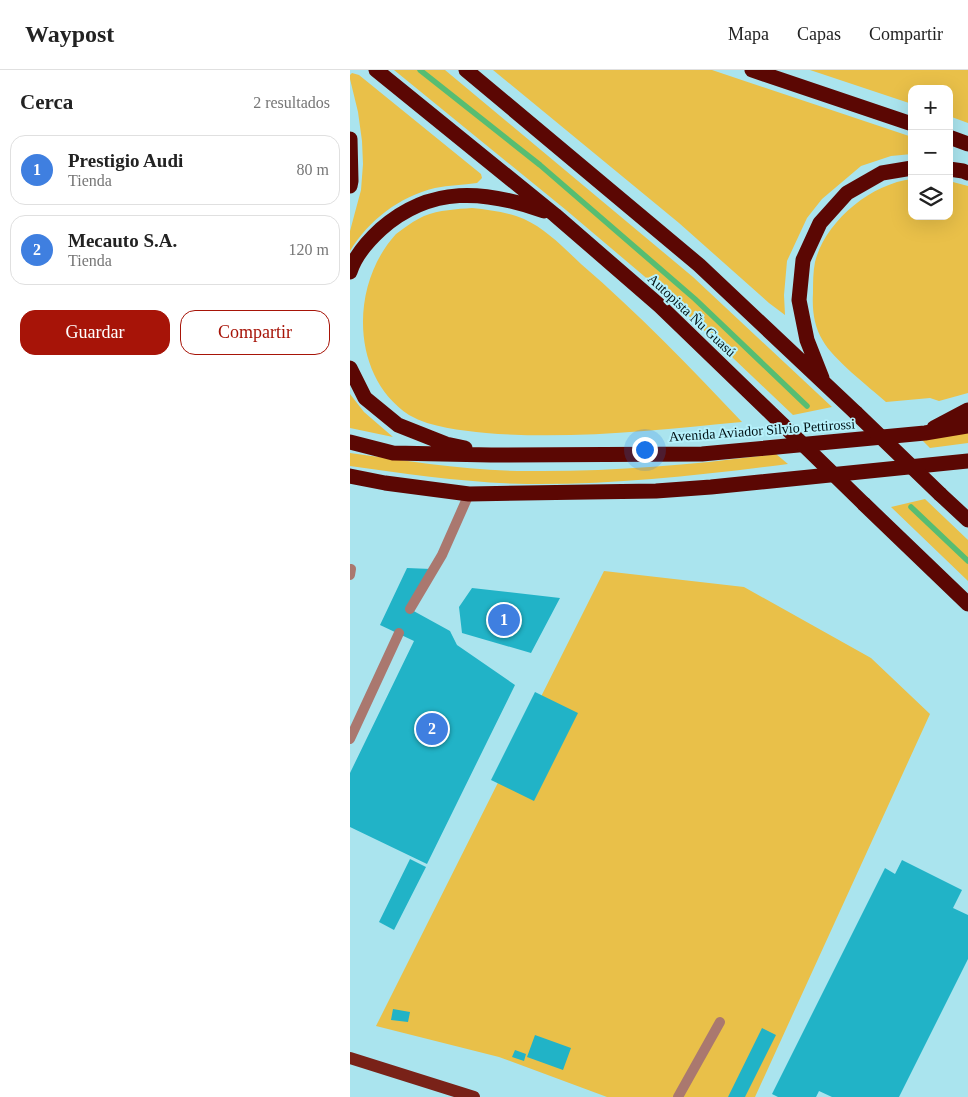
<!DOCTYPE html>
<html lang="es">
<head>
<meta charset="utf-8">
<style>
	body { margin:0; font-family:Georgia,serif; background:#f6f6f6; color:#222 }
	.controls { position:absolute; right:15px; top:15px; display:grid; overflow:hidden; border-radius:10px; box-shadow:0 5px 20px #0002 }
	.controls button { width:45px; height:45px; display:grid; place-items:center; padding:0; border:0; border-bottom:1px solid #e0e0e0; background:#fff; color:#222; font:25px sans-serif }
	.you { position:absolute; left:294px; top:379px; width:18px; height:18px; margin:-12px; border:4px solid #fff; border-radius:50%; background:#1a73e8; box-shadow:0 0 0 8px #1a73e833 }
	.badge { display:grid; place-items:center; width:32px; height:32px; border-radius:50%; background:#a71408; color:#fff; font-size:16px; font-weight:700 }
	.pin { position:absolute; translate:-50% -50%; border:2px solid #fff; box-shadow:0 1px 5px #0006 }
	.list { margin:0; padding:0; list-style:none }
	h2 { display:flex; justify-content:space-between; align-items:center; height:65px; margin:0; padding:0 20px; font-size:21px }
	h2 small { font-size:16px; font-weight:400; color:#767676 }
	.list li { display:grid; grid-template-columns:32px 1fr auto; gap:15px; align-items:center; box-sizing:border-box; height:70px; margin:0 10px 10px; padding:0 10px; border:1px solid #e0e0e0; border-radius:15px }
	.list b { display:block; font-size:19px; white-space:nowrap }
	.list p { margin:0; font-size:16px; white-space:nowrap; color:#767676 }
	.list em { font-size:16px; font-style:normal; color:#767676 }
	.actions { display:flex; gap:10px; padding:15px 20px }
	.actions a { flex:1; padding:11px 0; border:1px solid #a71408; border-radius:15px; text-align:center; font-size:18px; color:#a71408 }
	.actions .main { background:#a71408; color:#fff }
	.icon { flex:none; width:28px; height:28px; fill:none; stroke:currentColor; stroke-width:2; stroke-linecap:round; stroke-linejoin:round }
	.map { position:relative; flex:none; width:618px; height:1027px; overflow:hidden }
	header { display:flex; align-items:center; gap:30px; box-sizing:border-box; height:70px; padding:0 25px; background:#fff; border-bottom:1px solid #e0e0e0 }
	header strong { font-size:24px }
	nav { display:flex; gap:28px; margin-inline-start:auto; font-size:18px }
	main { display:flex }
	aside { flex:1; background:#fff }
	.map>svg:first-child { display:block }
</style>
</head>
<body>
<header>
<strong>Waypost</strong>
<nav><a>Mapa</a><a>Capas</a><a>Compartir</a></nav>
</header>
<main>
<aside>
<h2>Cerca<small>2 resultados</small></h2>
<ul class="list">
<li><span class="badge" style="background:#3f7fe0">1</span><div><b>Prestigio Audi</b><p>Tienda</p></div><em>80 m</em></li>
<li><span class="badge" style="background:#3f7fe0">2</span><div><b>Mecauto S.A.</b><p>Tienda</p></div><em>120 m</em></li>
</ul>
<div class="actions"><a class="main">Guardar</a><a>Compartir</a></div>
</aside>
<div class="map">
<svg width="618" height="1027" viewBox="0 0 618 1027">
	<rect width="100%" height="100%" fill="#aae4ee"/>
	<path fill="#e9c049" d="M44,0H95L343,207L482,337L443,345L320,228L216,140Z
		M143,0H362L562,67V84L541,86L511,96L472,129L457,148L437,191L434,225L435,245L419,233L329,153Z
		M460,0H618V53L599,46V19H562V34Z
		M2,3L9,5L131,104L132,108L127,113C113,115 99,115 85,118C49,127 19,150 0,181V161L11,120L13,94L12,71L8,42L0,9V5Z
		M562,109V146H599V111L618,116V323L589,331L580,328L536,332C519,317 483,289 473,271C464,256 462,240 463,223C463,213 463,202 465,192C475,152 520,114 562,109Z
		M122,138C140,140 158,142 174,149C196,159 214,178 231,194C288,243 340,297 392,352C306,360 221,370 136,363C110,360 82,358 59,345C0,306 0,214 46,164C54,158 65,150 74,146C89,140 107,139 122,138Z
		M0,324L14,342L43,367L0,358Z
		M618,361V373L580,378L570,368Z
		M0,383C58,391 118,401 177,401C260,402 343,395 426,384L438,394C351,405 265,415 177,414C118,413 58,404 0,396Z
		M575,429L618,470V511L541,437Z
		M254,501L394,517L521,588L580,644L405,1027H257L149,987L26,956Z"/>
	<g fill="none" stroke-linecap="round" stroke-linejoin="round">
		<path stroke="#57bd72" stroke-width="5.5" d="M70,0L190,95L345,229L457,336
			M561,437L618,491"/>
	</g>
	<path fill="#21b3c7" d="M57,498L81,499L60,539L100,561L107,575L165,615L77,794L0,757V703L64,571L30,555Z
		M122,518L210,528L181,583L112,563L109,537Z
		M185,622L228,643L184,731L141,710Z
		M60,789L76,797L44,860L29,852Z
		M552,790L612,820L603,838L618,845V889L549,1027H482L469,1021L466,1027H428L422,1024L535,798L545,804Z
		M43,939L60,942L58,952L41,950Z
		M412,958L426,965L395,1027H378Z
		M185,965L221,978L213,1000L177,987Z
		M165,980L176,984L174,991L162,987Z"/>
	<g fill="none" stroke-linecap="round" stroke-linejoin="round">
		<path stroke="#aa786f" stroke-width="10" d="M0,505L1,499
			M60,539L92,485L119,424
			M0,669L49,563
			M328,1027L370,952"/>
		<path stroke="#792218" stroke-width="12" d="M0,988L124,1027"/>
		<path stroke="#5b0703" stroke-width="15" d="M26,0L205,145L310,236L433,355
			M116,0L349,195L506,343
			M402,0L562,54
			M599,67L618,74
			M0,69L1,111L0,116
			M599,99L613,101L618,103
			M0,202C5,185 19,170 31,159C81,115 135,120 194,141
			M0,298L15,328L48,355L96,374L115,378
			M472,308L457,270L449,230L453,190L470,153L497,123L532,103L562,98
			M584,358L618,340
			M0,372L43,383L141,385L352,384L575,363L618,356
			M0,406L35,413L119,424L238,422L306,421L361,417L618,391
			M590,424L618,450
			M514,434L618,534"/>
		<path stroke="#5b0703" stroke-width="15" d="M506,343L590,424
			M433,355L514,434"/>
	</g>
	<g text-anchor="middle" stroke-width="4" stroke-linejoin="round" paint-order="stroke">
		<g font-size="14" fill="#001216" stroke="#b6f1fb">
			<text transform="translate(342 245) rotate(43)" y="5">Autopista Ñu Guasú</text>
			<text transform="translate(412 360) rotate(-4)" y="5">Avenida Aviador Silvio Pettirossi</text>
		</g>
	</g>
</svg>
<div class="controls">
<button>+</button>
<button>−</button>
<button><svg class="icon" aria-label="layers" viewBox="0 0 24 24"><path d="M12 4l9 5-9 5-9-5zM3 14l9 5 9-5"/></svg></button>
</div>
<div class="you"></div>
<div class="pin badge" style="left:154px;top:550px;background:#3f7fe0">1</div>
<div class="pin badge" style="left:82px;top:659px;background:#3f7fe0">2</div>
</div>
</main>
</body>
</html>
